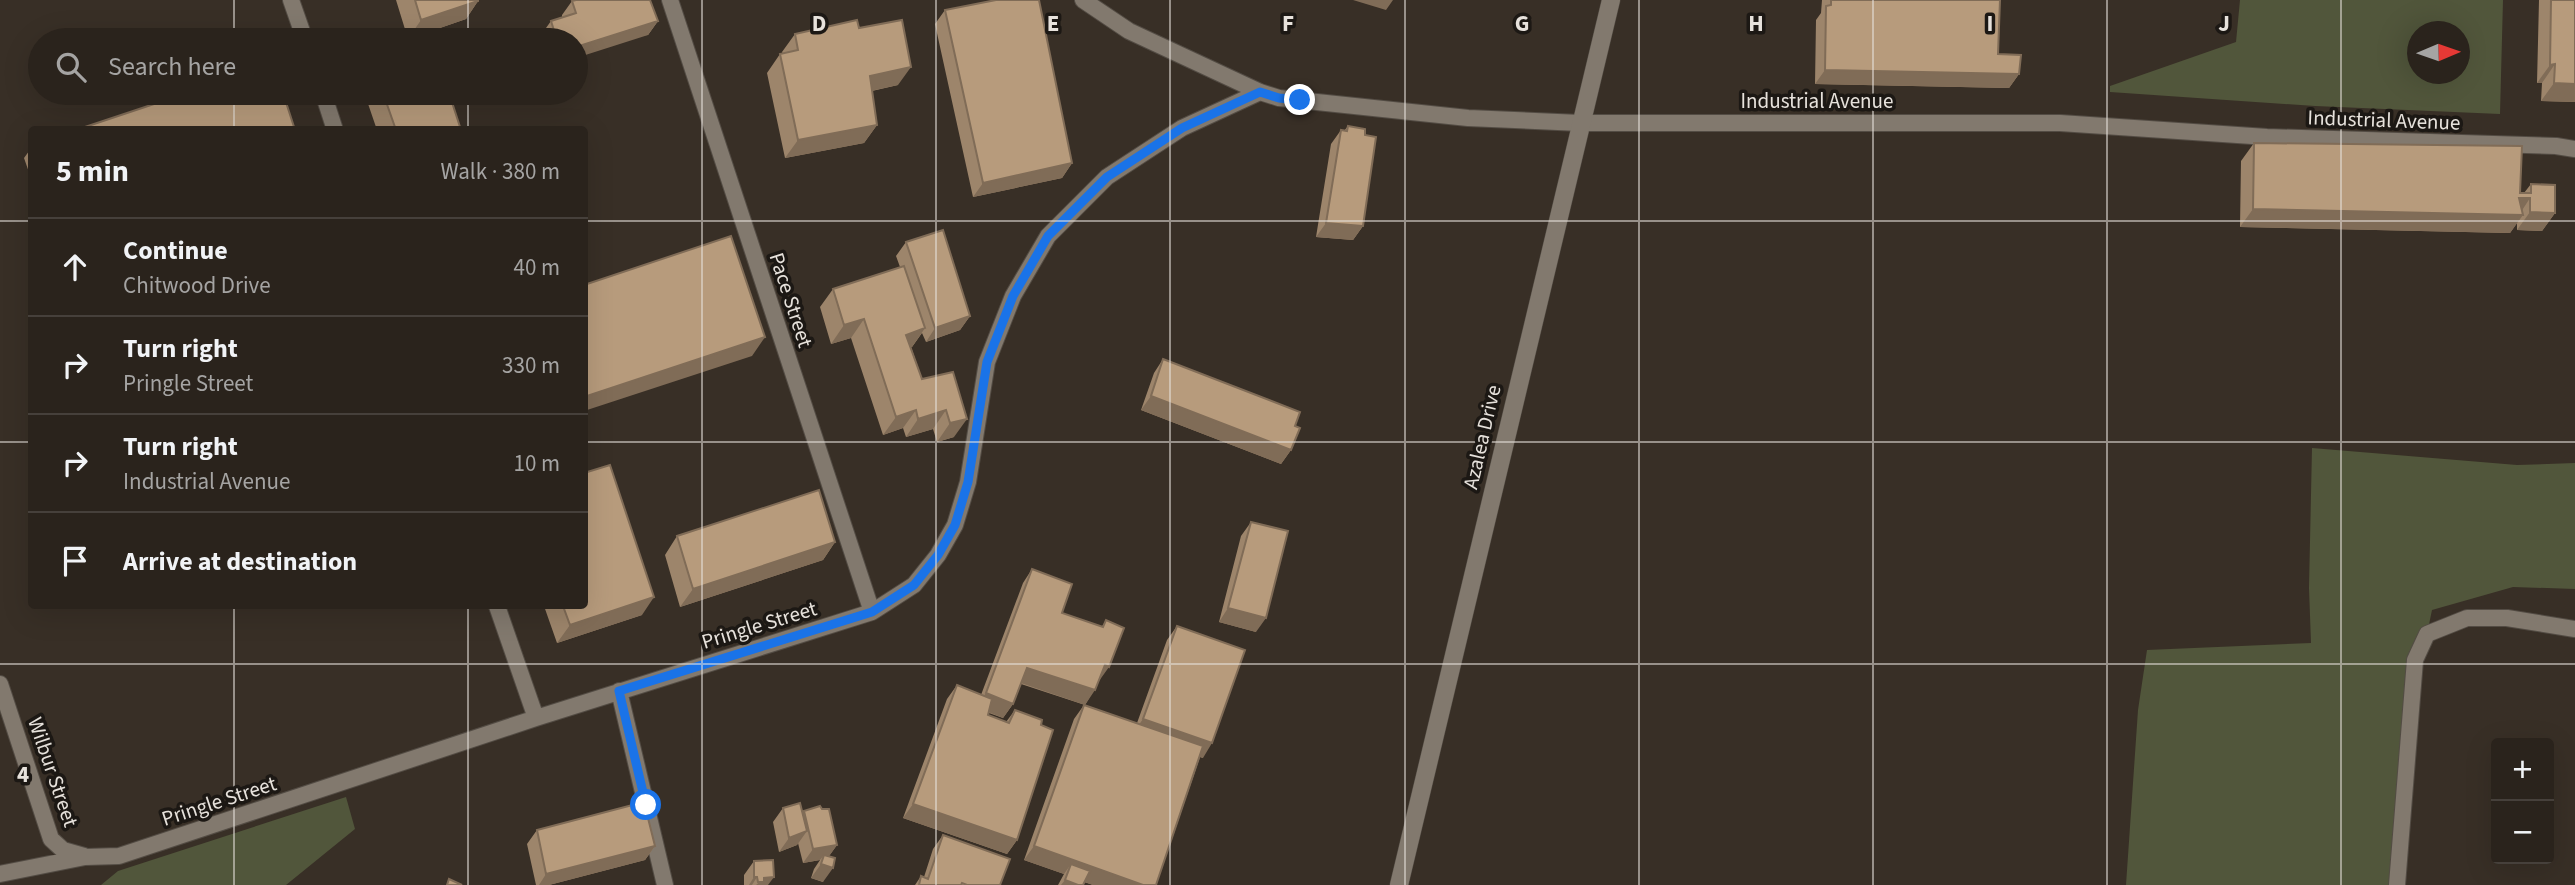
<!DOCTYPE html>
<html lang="en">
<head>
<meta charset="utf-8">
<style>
	body { margin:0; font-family:"Source Sans 3",sans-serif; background:#362f29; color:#f1f3f6 }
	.controls { position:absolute; right:21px; bottom:21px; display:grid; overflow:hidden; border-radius:7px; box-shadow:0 7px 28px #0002 }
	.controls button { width:63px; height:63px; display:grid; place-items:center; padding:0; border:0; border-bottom:2px solid #46403b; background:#2a231c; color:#f1f3f6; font:35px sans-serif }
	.compass { position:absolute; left:2407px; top:21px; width:63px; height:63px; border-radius:50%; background:#2a231c; box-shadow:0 7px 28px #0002; rotate:88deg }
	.stop { position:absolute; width:21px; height:21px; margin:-16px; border:5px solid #1a73e8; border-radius:50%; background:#fff }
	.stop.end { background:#1a73e8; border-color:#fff; box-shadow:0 2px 7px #0008 }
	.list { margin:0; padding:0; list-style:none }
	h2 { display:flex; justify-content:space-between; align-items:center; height:91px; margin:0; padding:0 28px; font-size:30px }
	h2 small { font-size:23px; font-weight:400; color:#a5a4a3 }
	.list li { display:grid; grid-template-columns:46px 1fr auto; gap:21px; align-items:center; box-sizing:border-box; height:98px; padding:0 28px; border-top:2px solid #46403b }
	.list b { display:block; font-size:26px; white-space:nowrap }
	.list p { margin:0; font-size:23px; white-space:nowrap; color:#a5a4a3 }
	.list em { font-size:23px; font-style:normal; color:#a5a4a3 }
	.icon { flex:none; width:38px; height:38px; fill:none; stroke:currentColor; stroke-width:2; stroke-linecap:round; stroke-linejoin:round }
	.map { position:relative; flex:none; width:2575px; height:885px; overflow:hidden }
	.search { position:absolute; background:#2a231c; box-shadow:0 7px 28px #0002; left:28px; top:28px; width:560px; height:77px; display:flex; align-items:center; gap:18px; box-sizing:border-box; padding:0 24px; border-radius:38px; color:#a5a4a3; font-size:26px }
	.panel { position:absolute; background:#2a231c; box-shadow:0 7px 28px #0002; left:28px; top:126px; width:560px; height:483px; border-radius:7px }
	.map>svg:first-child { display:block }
</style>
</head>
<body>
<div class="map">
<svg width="2575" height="885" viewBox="0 0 2575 885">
	<rect width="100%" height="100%" fill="#382f26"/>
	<path fill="#51563b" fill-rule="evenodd" d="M2240,0H2503L2500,114L2315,106L2110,92V86L2236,42ZM2418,32H2460V74H2418Z
		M2312,448L2517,465L2575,463V589L2513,587L2432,610L2427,634L2415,660L2397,885H2126L2138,710L2147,650L2311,643L2309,588Z
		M346,797L355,829L286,885H101L118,871Z"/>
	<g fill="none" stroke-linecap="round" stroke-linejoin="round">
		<defs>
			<path id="street" d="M291,0L305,40
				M670,0L872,612
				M1083,0L1129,31L1260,92L1279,98L1468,118L1580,123H2060L2267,137L2556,146L2575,149
				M323,93L335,130
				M497,606L536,718
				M0,684L51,839L63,850L84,856
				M619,691L665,885
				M0,874L85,857L119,856L536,718L872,612L914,585L938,555L955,525L968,482L987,362L1013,296L1048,236L1107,177L1182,128L1260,92
				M2397,885L2415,660L2427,634L2467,618H2507L2575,629"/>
			<path id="secondary" d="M1399,885L1611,0"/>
		</defs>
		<use href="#street" stroke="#534c44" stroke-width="18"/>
		<use href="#secondary" stroke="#534c44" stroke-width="19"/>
		<use href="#street" stroke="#82796e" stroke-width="16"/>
		<use href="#secondary" stroke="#82796e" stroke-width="18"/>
	</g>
	<path fill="#9d856b" d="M396,0H478V1L466,19L408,39Z
		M1822,0H2000L1998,54L2019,74L2009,88L1815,84L1816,20L1821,13Z
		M2539,0H2575V102L2541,101L2542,83H2537Z
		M572,1L658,21L648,35L576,40H543L541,35L551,21L562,17V15Z
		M945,10L1072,163L1062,178L973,197L935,24Z
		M859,28L898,85L872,91L877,125L864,143L785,158L767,73L780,54H783L782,52L795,34Z
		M367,93H449L461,130H377L365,95Z
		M1348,126L1363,226L1353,240L1316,237L1331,144L1341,130L1344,131Z
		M2254,143L2520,193H2524L2531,184L2555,213L2542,231L2517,230V223L2510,233L2240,227L2241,161Z
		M32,147V181L24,158Z
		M906,242L970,316L960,330L926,342L922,333L912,347H911L922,379L953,372L954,437L937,442L933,429L906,437L903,428L883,435L851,338L831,344L820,307L833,289L900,267L896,256Z
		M1163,359L1295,426L1291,450L1281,464L1141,410L1154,373Z
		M1251,522L1256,632L1219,622L1241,536Z
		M677,536L835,542L823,560L680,607L665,555Z
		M1032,569L1062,613L1102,627L1106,620L1099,681L1085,705L1021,684L1013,704L1003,718L989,713L988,715L1006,722L1015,710L1017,840L1007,854L903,818L947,699L957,685L981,695L1023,583Z
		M544,606H584L642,615L557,643Z
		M1177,626L1203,758L1200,757L1156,885H1093L1084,882L1083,885H1058L1064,874L1024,860L1074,719L1084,705L1137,723L1167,640Z
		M783,808L802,813L804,811L837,845L829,856L823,882L811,878L814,869L820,860L803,863L798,843L797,845L779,852L773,822Z
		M537,830L655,846L645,860L549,885H536L527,844Z
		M943,835L1000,885H915L921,876L924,877L933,849Z
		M754,861L768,885H744V875Z"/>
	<path fill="#806c57" d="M1353,0H1393L1386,10Z
		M478,1L466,19L408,39L421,20Z
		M658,21L648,35L576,58V47Z
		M2555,64L2542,83H2537L2550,65Z
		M911,67L898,85L857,94L870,76Z
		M1825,70L2019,74L2009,88L1815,84Z
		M2554,83L2575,84V102L2541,101Z
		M877,125L864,143L785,158L798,140Z
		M1072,163L1062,178L973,197L983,183Z
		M2519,198H2530L2519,215H2523L2510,233L2240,227L2253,209Z
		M2530,212L2555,213L2542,231L2517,230Z
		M1326,223L1363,226L1353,240L1316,237Z
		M970,316L960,330L926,342L935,328Z
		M864,319L851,338L831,344L844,325Z
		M925,328L912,347L893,353L906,335Z
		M765,337L752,356L584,411V397Z
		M1151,396L1291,450L1281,464L1141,410Z
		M916,410L903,428L883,435L896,417Z
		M946,410L933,429L906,437L918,419Z
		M967,419L954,437L937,442L950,423Z
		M835,542L823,560L680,607L693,589Z
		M654,597L642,615L557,643L570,625Z
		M1228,608L1266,618L1256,632L1219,622Z
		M1105,665L1109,667L1099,681Z
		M1027,668L1095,690L1085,705L1018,682Z
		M986,693L1013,704L1003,718L976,707Z
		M1143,719L1212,743L1203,758L1133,733Z
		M913,804L1017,840L1007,854L903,818Z
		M807,831L797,845L779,852L789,838Z
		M837,845L827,859L824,855L820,860L803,863L813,849Z
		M655,846L645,860L549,885H539L546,874Z
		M1034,846L1143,885H1093L1066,875L1071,864L1064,874L1024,860Z
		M821,864L833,868L823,882L811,878Z
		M754,877H757L752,885H749Z
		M774,877L768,885H756L764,878Z
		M1065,880L1078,885H1061Z"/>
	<path fill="#b79b7c" stroke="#806c57" stroke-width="2" d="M415,0H478V1L421,20Z
		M576,0H650L658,21L576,47V40H557L551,21L576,13L572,1Z
		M996,0H1039L1072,163L983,183L945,10Z
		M1831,0H2000L1998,54L2021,55L2019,74L1825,70L1826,6L1831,5Z
		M2551,0H2575V84L2554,83L2555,64L2550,65Z
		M857,20L859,28L902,20L911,67L870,76L877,125L798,140L780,54L798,50L795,34Z
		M187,93H283L295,130H76Z
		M383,93H449L461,130H396Z
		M1348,126L1365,129V135L1376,137L1363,226L1326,223L1341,130L1347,131Z
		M2254,143L2522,146L2520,193H2531V184L2555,185V213L2530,212V198H2519L2523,215L2253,209Z
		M943,230L970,316L935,328L906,242Z
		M731,236L765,337L584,397V285Z
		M904,266L925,328L906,335L922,379L953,372L967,419L950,423L946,410L918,419L916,410L896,417L864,319L844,325L833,289Z
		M1163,359L1300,412L1295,426L1300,428L1291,450L1151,396Z
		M610,465L654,597L570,625L563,606H584V473Z
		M819,490L835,542L693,589L677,536Z
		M1251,522L1288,531L1266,618L1228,608Z
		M1032,569L1072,584L1062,613L1103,627L1106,620L1124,628L1109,667L1105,665L1095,690L1027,668L1013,704L986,693Z
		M1177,626L1245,650L1212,743L1143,719Z
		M957,685L992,699L988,715L1009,723L1015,710L1042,720L1041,725L1053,730L1017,840L913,804Z
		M1084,705L1203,746L1156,885H1143L1034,846Z
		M644,802L655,846L546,874L537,830Z
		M800,803L807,831L789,838L783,808Z
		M820,806L822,809H829L837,845L813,849L804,811Z
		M943,835L1010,859L1000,885H967L962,883L961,885H919L921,876L928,879Z
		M824,855L835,858L833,868L821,864Z
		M773,860L774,877L764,878V882H758L757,877H754V861Z
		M1071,864L1090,871L1083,885H1078L1065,880Z
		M449,879L462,885H447Z"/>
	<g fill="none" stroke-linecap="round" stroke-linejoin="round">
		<path stroke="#1a73e8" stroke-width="9" d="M646,805L619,691L872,612L914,585L938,555L955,525L968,482L987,362L1013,296L1048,236L1107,177L1182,128L1260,92L1279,98L1300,100"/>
	</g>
	<path fill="none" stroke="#e7e2dc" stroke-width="2" stroke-opacity="0.55" d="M234,0V40M468,0V40M702,0V885M936,0V885M1170,0V885M1405,0V885M1639,0V885M1873,0V885M2107,0V885M2341,0V885M234,93V130M468,93V130M0,221H32M584,221H2575M0,442H32M584,442H2575M234,606V885M468,606V885M0,664H2575"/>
	<g text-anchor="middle" stroke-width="7" stroke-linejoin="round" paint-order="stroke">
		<g font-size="21" fill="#e7e2dc" stroke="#1c1814">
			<text x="1817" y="108">Industrial Avenue</text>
			<text transform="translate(2384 120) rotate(2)" y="7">Industrial Avenue</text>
			<text transform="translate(791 300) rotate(72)" y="7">Pace Street</text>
			<text transform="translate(1482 437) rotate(-77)" y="7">Azalea Drive</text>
			<text transform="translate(759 625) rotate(-17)" y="7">Pringle Street</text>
			<text transform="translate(53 772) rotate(71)" y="7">Wilbur Street</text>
			<text transform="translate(219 801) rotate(-18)" y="7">Pringle Street</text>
		</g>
	</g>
	<g font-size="23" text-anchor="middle" font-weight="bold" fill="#e7e2dc" stroke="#1c1814" stroke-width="7" stroke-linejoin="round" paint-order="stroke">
		<text x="819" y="31">D</text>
		<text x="1053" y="31">E</text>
		<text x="1288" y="31">F</text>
		<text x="1522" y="31">G</text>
		<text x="1756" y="31">H</text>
		<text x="1990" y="31">I</text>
		<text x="2224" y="31">J</text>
		<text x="23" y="782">4</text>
	</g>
</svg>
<div class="controls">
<button>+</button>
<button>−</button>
</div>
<svg class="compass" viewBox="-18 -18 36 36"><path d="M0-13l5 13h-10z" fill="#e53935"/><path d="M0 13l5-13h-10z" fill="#a5a4a3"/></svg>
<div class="stop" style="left:646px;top:805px"></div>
<div class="stop end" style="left:1300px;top:100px"></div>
<div class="search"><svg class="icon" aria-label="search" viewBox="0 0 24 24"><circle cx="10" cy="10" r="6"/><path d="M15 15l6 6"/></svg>Search here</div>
<section class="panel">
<h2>5 min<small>Walk · 380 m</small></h2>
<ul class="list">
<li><svg class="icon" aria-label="ahead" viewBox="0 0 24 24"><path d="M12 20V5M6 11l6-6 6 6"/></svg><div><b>Continue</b><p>Chitwood Drive</p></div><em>40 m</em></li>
<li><svg class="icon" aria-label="right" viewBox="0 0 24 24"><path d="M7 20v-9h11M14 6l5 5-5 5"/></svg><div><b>Turn right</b><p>Pringle Street</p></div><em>330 m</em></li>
<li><svg class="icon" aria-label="right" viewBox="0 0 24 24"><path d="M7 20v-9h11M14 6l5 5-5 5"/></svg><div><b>Turn right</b><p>Industrial Avenue</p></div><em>10 m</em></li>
<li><svg class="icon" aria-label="arrive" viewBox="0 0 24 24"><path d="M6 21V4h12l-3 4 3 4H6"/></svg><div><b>Arrive at destination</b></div></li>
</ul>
</section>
</div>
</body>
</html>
